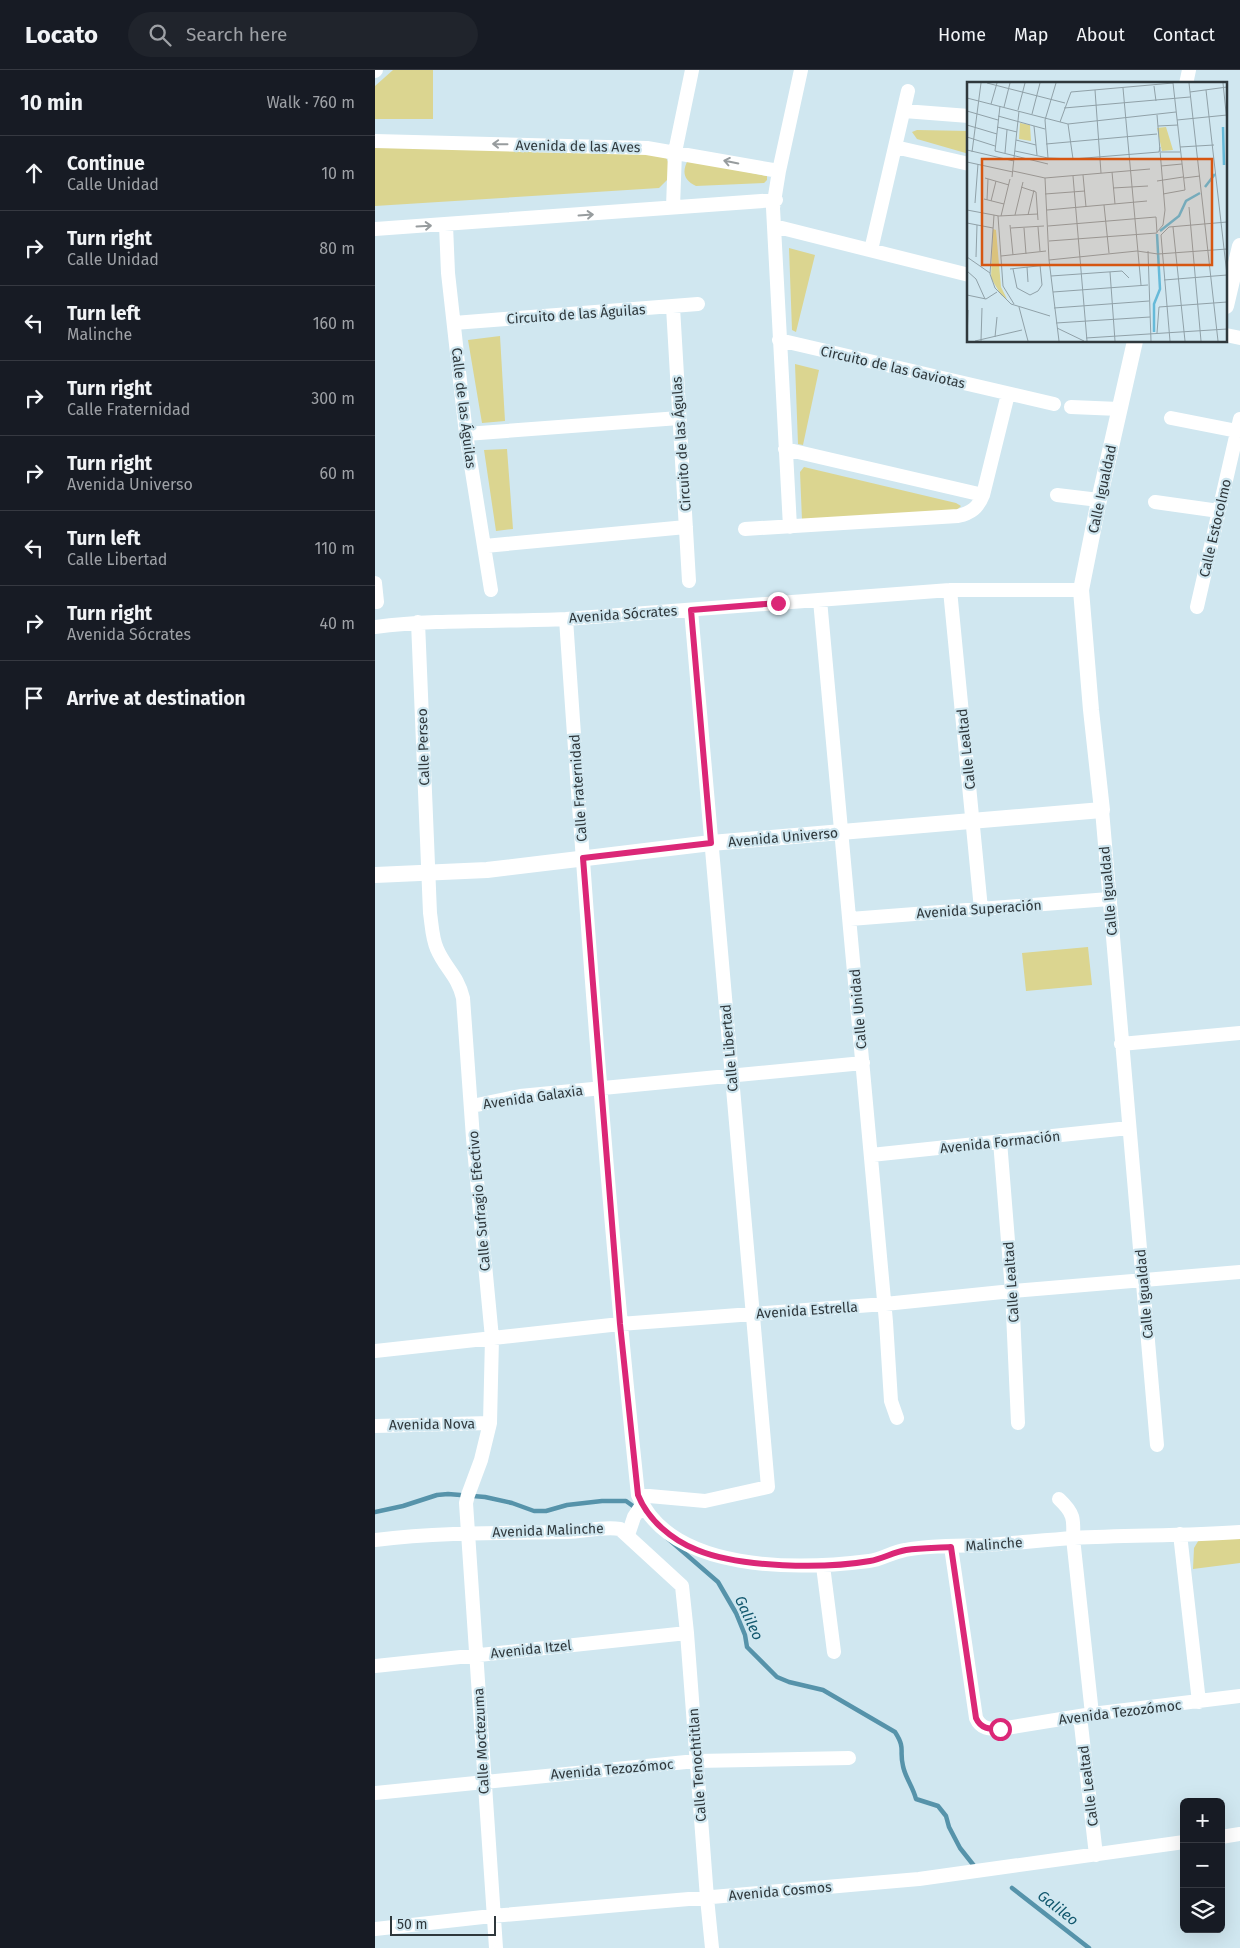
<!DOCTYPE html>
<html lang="en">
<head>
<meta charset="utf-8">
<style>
	body { margin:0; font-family:"Fira Sans",sans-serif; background:#20242c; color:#f1f3f6 }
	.controls { position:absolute; right:15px; bottom:15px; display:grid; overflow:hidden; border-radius:8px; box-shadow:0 5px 20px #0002 }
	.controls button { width:45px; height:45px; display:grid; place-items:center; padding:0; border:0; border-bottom:1px solid #363941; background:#171b24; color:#f1f3f6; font:25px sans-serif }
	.scale { position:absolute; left:15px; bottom:12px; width:106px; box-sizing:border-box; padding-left:5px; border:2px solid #2f383c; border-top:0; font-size:14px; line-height:18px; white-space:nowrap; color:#2f383c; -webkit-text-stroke:4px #d0e7f0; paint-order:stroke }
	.stop { position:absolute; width:15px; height:15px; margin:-11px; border:4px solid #db2777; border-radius:50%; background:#fff }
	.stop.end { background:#db2777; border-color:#fff; box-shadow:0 1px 5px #0008 }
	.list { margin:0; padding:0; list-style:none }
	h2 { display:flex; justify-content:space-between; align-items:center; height:65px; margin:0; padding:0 20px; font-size:21px }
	h2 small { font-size:16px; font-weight:400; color:#9ea1a6 }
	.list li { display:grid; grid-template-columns:32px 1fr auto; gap:15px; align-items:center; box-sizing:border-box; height:75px; padding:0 20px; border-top:1px solid #363941 }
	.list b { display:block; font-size:19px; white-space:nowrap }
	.list p { margin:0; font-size:16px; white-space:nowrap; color:#9ea1a6 }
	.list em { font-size:16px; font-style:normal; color:#9ea1a6 }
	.icon { flex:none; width:28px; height:28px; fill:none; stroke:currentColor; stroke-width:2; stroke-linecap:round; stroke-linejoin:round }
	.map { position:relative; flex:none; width:865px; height:1878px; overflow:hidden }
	header { display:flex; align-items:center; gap:30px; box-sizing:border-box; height:70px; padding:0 25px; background:#171b24; border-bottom:1px solid #363941 }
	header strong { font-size:24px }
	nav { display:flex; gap:28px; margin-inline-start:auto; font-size:18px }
	.search { width:350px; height:45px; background:#20242c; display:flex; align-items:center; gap:12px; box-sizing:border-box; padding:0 18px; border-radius:28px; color:#9ea1a6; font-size:19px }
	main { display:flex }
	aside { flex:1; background:#171b24 }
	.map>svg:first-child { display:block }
</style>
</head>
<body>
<header>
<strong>Locato</strong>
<div class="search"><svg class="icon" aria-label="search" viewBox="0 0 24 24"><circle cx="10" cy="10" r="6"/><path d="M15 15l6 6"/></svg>Search here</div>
<nav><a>Home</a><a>Map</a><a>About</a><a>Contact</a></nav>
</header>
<main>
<aside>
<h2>10 min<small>Walk · 760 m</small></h2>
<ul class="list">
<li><svg class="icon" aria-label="ahead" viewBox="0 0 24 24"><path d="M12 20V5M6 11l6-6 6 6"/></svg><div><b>Continue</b><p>Calle Unidad</p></div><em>10 m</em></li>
<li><svg class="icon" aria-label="right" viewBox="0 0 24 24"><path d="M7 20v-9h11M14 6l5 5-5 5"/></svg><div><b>Turn right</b><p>Calle Unidad</p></div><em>80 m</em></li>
<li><svg class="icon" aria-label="left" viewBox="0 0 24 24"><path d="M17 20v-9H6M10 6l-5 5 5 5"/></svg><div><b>Turn left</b><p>Malinche</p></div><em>160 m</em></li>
<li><svg class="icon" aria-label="right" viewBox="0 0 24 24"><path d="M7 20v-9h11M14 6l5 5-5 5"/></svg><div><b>Turn right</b><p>Calle Fraternidad</p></div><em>300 m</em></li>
<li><svg class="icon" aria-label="right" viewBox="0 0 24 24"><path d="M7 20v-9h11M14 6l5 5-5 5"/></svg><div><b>Turn right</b><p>Avenida Universo</p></div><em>60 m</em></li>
<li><svg class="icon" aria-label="left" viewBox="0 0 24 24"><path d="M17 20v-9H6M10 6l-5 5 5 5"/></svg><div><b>Turn left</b><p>Calle Libertad</p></div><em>110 m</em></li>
<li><svg class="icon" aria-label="right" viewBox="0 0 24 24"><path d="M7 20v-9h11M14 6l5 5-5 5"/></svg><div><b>Turn right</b><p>Avenida Sócrates</p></div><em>40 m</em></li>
<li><svg class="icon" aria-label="arrive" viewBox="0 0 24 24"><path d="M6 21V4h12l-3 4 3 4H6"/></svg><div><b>Arrive at destination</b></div></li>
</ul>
</aside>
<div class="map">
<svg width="865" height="1878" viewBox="0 0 865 1878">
	<rect width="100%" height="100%" fill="#d0e7f0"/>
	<path fill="#dbd590" d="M18,0H58V49H0V16Z
		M542,60L594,61V84L542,69L537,62Z
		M0,68L288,81L294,94L293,109L284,118L0,136Z
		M313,90L392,106V110L389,113L321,116C308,110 307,101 313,90Z
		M414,178L440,185L421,262L417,260Z
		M125,266L130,351L107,353L93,270Z
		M420,294L444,300L428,375L423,374Z
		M132,379L138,459L121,461L109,380Z
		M429,397L581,433L586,436L582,440L427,450L425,402Z
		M713,877L717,915L651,921L647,883Z
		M865,1466V1493L818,1499L819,1478L825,1468Z"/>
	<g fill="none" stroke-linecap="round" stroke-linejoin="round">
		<path stroke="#5693aa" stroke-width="4.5" d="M0,1442L28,1436L62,1425L73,1424L110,1427L137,1433L159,1441H171L192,1435L227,1431H251L262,1439
			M291,1467L343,1512L361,1543L370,1565L372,1577L402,1607L414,1612L448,1620L520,1662C531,1679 524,1680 528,1696C530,1707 538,1717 541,1729L563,1736L571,1746L574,1757L585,1778L600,1797
			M637,1818L714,1878"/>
		<path stroke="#fff" stroke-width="14" d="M0,1L1,0
			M811,14L814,0
			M529,41L594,46
			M0,71L272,78L404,101
			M520,77L594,94
			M298,137L300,82L317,0
			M71,155L73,203L91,364L116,520
			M399,156L594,205
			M0,159L401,130
			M496,180L533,21
			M298,237L314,511
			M79,253L323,234
			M851,265L865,268
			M404,270L679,334
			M696,337L744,339
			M796,348L862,361
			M91,364L304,348
			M410,379L608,425
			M682,425L724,430
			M780,432L844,441
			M415,457L398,138L404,101L426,0
			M370,459L583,446C596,443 603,438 608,425L633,324
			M110,476L311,457
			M0,513L2,532
			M575,520L606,839
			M445,530L511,1252L516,1331L522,1348
			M822,537L865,349
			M191,549C211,841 232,1133 263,1425C296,1503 423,1500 494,1491C506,1490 517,1482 530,1480C554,1475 587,1476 612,1475C641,1473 670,1470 699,1468C754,1465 810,1466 865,1462
			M43,552L55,843C57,856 57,868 62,879C70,898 83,906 88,928L98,1068L117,1268L115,1353L106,1390L93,1425L91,1433L121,1878
			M0,557C63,549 127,552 191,549L575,520H706
			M727,740L782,1375
			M475,849L734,829
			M746,974L865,963
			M97,1036L145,1026L488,993
			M625,1071L637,1221L643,1353
			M496,1085L754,1058
			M0,1281L245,1254L510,1234L637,1221L865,1202
			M0,1356L115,1353
			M263,1425L330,1431L393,1417L316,540
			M684,1429C699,1443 699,1449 698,1468L717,1644
			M805,1464L824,1632
			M253,1465L259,1447L267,1435
			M0,1470C64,1462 128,1463 192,1462C209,1462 227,1456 245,1459L307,1516L312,1563L332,1828L337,1878
			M576,1477L601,1648C606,1659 614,1659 625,1659L717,1644L865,1626
			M448,1496L459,1582
			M0,1596L312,1563
			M705,1646L721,1785
			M0,1723L321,1691L474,1688
			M846,1767L865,1764
			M0,1859L117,1846L544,1809L809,1772"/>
		<path stroke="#fff" stroke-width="16" d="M851,236L865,176
			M0,805L112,800L336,773L727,740L716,640L706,520L724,430L760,271"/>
	</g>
	<defs><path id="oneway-shaft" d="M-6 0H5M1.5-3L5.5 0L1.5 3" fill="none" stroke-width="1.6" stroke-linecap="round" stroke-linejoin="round" transform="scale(1.25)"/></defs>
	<g stroke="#979c9e">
		<use href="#oneway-shaft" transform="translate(125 74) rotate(-179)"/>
		<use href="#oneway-shaft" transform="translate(356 92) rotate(-169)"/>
		<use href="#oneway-shaft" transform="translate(211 145) rotate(-4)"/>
		<use href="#oneway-shaft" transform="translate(49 156) rotate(-3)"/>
	</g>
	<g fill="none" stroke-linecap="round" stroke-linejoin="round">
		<path stroke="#db2777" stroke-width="6" d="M403,533L316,540L336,773L208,788L245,1254L263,1425C273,1450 297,1470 322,1480C366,1498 449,1499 495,1491C507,1489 519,1482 531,1480C546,1478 561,1478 576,1477L601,1648C606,1659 614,1659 625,1659"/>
	</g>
	<g text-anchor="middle" stroke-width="4.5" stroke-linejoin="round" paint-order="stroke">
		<g font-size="14" fill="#2f383c" stroke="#d0e7f0">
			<text transform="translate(203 76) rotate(1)" y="5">Avenida de las Aves</text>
			<text transform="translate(201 244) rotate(-4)" y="5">Circuito de las Águilas</text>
			<text transform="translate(518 297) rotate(13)" y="5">Circuito de las Gaviotas</text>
			<text transform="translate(89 338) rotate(83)" y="5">Calle de las Águilas</text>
			<text transform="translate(306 374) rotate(-94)" y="5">Circuito de las Águlas</text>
			<text transform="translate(727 419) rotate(-78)" y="5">Calle Igualdad</text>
			<text transform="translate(840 458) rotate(-77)" y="5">Calle Estocolmo</text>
			<text transform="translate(248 544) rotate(-4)" y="5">Avenida Sócrates</text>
			<text transform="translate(48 677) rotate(-92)" y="5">Calle Perseo</text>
			<text transform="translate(591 679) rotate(-96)" y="5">Calle Lealtad</text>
			<text transform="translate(203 718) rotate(-94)" y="5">Calle Fraternidad</text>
			<text transform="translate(408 767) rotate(-5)" y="5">Avenida Universo</text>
			<text transform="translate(733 821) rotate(-95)" y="5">Calle Igualdad</text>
			<text transform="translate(604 839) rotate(-4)" y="5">Avenida Superación</text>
			<text transform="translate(483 939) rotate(-95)" y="5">Calle Unidad</text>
			<text transform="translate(354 978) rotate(-95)" y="5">Calle Libertad</text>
			<text transform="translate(158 1027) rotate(-8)" y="5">Avenida Galaxia</text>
			<text transform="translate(625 1072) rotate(-6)" y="5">Avenida Formación</text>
			<text transform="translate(104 1131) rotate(-95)" y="5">Calle Sufragio Efectivo</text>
			<text transform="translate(636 1212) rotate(-94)" y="5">Calle Lealtad</text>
			<text transform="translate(769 1224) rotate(-95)" y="5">Calle Igualdad</text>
			<text transform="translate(432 1240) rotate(-4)" y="5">Avenida Estrella</text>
			<text transform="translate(57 1354) rotate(-1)" y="5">Avenida Nova</text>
			<text transform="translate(173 1460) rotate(-2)" y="5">Avenida Malinche</text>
			<text transform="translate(619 1474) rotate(-4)" y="5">Malinche</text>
			<text transform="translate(156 1579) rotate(-6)" y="5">Avenida Itzel</text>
			<text transform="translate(745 1642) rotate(-7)" y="5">Avenida Tezozómoc</text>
			<text transform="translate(106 1671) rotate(-93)" y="5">Calle Moctezuma</text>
			<text transform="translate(322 1695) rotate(-94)" y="5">Calle Tenochtitlan</text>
			<text transform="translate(237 1699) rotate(-5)" y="5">Avenida Tezozómoc</text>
			<text transform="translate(713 1716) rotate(-97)" y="5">Calle Lealtad</text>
			<text transform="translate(405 1821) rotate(-5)" y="5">Avenida Cosmos</text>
		</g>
		<g font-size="15" font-style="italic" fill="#11576d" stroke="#d0e7f0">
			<text transform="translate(374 1548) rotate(65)" y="5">Galileo</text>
			<text transform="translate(683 1838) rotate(38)" y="5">Galileo</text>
		</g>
	</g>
	<g transform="translate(592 12)">
		<rect width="260" height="260" fill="#d0e7f0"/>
		<path d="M53,41L63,43L64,59L52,57ZM199,45L206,68L195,69L190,46ZM26,147L29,148L34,205L40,217L34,213L24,196Z" fill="#dbd590"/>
		<path fill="none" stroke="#66bad9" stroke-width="2.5" d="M256,45L257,83M238,105L248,92M193,149L212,134L219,119L233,111M187,250V222L193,207L190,152"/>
		<path fill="none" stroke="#90a1a8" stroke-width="1" d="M20,1L98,21M222,1L251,259M256,1L260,40M187,4L189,19M156,6L174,203M128,8L134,91M239,8L260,193M223,10L260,5M0,16L101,42L209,30M24,22L30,1M33,24L28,69L81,82M37,25L43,1M97,26L223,15M51,28L58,1M0,29L31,38M65,32L73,1M31,34L78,47M210,38L260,33M93,40L104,10L206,1L218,108L196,112M101,42L106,77M0,43L30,52M67,44L70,73M191,44L211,43M30,45L50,50M0,55L28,64M49,58L69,63M79,62L190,52M213,65L247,63M0,68L47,79M48,69L81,76L106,77L192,70L193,65M5,70L14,1M194,70H213M38,71L40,48M81,76L78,38L89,1M0,80L46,90M194,84L215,82M46,89L78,96L183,87M145,90L148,122M116,93L119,125M106,94L120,259M45,95L52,29M18,96L42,103M78,96L82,178L92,259M217,96L233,94M190,99L216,95M54,105L69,110L71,138M146,106L181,104M78,112L118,109M17,117L37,122M20,118L21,97M24,119L29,99M8,121L11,82M137,123L142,171M222,125L234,259M0,128L32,134L71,132M80,128L180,119M27,133L23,192L28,206L44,222L83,234M48,133L56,100M61,133L67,108M31,134L36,204L47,222M34,134L43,97M0,141L26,146M43,143L46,173M81,144L189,135L190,151M71,145L73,169M206,145L218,259M44,146L77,144M57,146L59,172M190,150L196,143L198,128L190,33M82,159L190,151M181,169L184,259M34,174L79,169M0,175L23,191M9,175L10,143M82,178L170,169L191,172L260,167M60,185L61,200M43,187L80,183M46,187L50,206L63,213L71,209L75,203L73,183M0,189L9,197L18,217M143,190L148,259M84,194L155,189L162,196M197,198L260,193M86,210L181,203M0,213L19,217L30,210M52,225L61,259M87,226L182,219M89,241L183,235M90,246L117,259M190,251L192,225L260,220M28,255L30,235M119,256L260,247M0,259L1,228M8,259L55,248M14,259L15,226M203,259L194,153L202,145L260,140"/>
		<path fill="#d65611" fill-opacity="0.15" stroke="#d65611" stroke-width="2.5" d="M15,77H245V183H15Z"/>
		<rect width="260" height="260" fill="none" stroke="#2f383c" stroke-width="2.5"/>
	</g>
</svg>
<div class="controls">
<button>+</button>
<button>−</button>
<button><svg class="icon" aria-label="layers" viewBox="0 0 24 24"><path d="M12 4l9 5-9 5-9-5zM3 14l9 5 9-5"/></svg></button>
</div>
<div class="scale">50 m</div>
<div class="stop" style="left:625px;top:1659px"></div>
<div class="stop end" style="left:403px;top:533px"></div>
</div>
</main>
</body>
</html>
